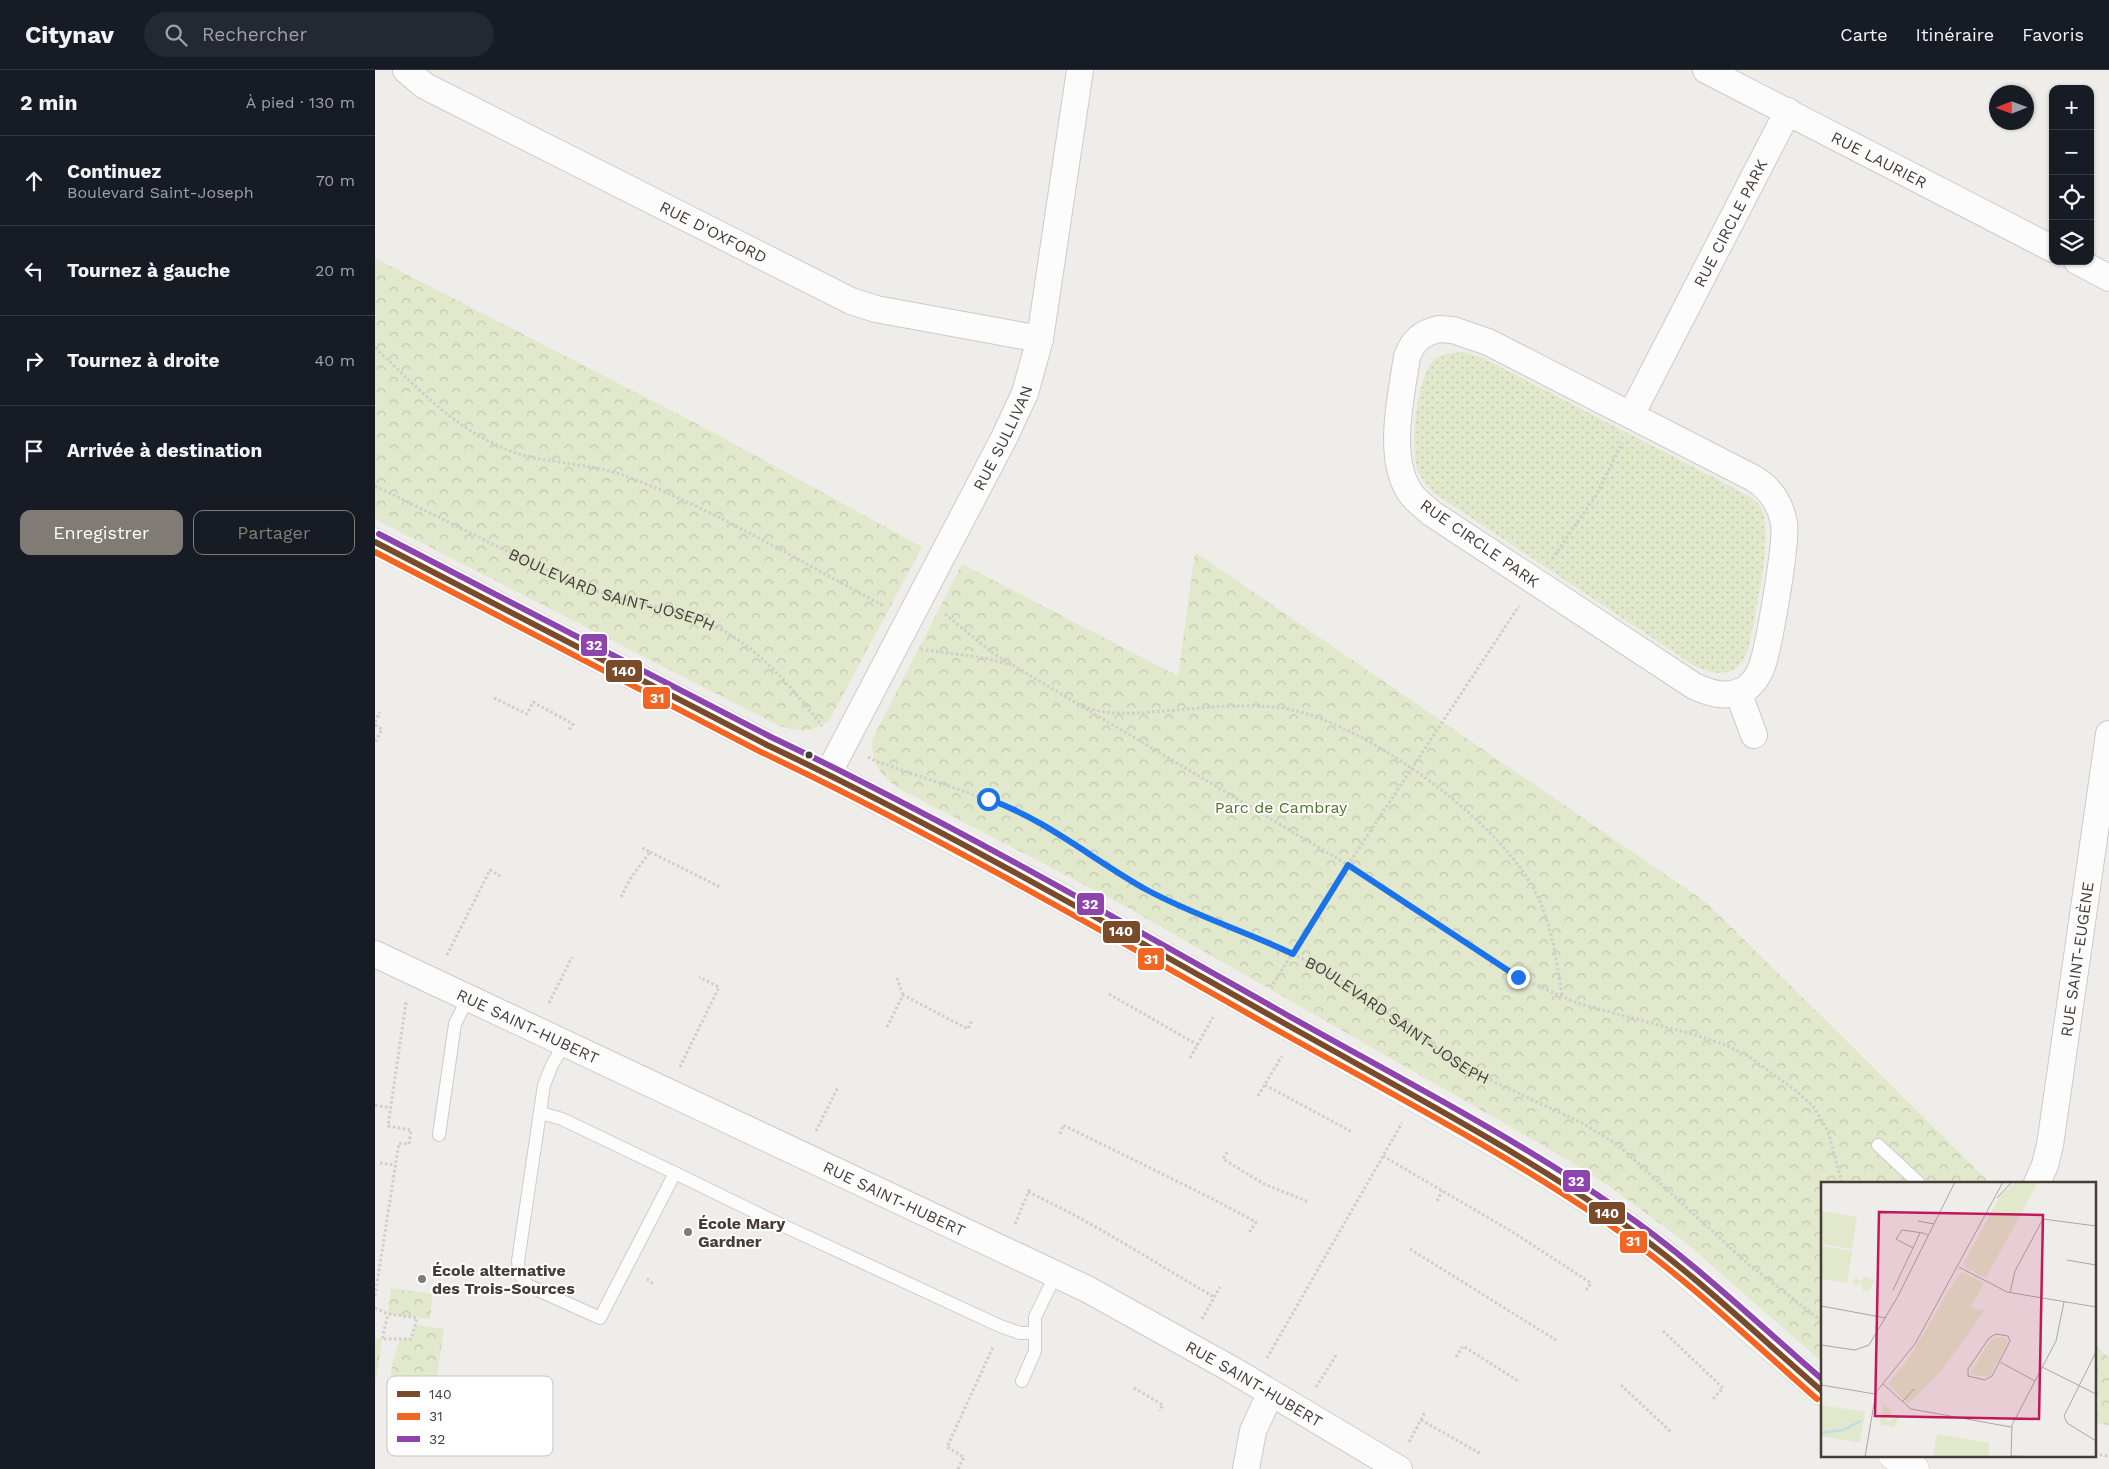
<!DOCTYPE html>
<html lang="fr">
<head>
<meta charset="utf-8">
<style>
	body { margin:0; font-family:"Work Sans",sans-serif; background:#242831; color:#f1f3f6 }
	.controls { position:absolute; right:15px; top:15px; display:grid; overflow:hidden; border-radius:10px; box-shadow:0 1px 4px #0004 }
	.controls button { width:45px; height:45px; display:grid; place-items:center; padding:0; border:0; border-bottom:1px solid #363941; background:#171b24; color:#f1f3f6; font:25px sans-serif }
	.compass { position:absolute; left:1614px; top:15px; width:45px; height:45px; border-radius:50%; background:#171b24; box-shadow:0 1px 4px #0004; rotate:269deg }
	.stop { position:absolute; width:15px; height:15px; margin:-11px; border:4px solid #1a73e8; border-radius:50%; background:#fff }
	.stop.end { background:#1a73e8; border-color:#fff; box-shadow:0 1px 5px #0008 }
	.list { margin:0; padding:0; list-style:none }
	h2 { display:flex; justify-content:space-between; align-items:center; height:65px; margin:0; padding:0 20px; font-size:21px }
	h2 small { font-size:16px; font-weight:400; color:#9ea1a6 }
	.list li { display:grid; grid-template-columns:32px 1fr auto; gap:15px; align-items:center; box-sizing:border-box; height:90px; padding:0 20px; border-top:1px solid #363941 }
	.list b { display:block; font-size:19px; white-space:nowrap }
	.list p { margin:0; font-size:16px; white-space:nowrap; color:#9ea1a6 }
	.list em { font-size:16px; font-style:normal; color:#9ea1a6 }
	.actions { display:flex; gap:10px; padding:15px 20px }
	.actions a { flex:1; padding:11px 0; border:1px solid #807b75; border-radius:10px; text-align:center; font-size:18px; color:#807b75 }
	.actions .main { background:#807b75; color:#fff }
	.icon { flex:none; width:28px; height:28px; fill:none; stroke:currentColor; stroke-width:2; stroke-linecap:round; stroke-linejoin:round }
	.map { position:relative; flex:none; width:1734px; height:1399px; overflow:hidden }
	header { display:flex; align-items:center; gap:30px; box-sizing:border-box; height:70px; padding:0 25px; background:#171b24; border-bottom:1px solid #363941 }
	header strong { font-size:24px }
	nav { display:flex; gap:28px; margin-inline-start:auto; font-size:18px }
	.search { width:350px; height:45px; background:#242831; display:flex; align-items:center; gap:12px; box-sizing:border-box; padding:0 18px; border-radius:28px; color:#9ea1a6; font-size:19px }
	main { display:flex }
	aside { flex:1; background:#171b24 }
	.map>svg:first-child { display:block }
</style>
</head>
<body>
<header>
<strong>Citynav</strong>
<div class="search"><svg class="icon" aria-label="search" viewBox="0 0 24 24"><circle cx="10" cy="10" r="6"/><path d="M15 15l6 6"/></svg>Rechercher</div>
<nav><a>Carte</a><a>Itinéraire</a><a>Favoris</a></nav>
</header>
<main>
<aside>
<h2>2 min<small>À pied · 130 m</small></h2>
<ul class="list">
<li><svg class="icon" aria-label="ahead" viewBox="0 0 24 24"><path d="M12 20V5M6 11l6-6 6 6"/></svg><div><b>Continuez</b><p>Boulevard Saint-Joseph</p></div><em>70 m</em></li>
<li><svg class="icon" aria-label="left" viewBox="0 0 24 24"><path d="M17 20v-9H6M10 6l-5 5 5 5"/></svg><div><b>Tournez à gauche</b></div><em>20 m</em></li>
<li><svg class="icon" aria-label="right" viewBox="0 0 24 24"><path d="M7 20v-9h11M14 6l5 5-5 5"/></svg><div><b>Tournez à droite</b></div><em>40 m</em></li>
<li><svg class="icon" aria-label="arrive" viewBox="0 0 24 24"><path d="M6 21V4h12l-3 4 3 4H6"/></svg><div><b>Arrivée à destination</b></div></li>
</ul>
<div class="actions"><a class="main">Enregistrer</a><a>Partager</a></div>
</aside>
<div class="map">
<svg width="1734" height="1399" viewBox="0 0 1734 1399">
	<defs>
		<pattern id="grass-dots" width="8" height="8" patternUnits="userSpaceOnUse" patternTransform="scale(1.25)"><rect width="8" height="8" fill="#e1e8cb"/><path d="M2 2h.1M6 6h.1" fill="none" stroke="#c2c8af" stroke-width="1.8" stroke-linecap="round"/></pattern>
		<pattern id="park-crowns" width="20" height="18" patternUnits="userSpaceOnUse" patternTransform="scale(1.25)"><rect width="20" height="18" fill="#e1e8cb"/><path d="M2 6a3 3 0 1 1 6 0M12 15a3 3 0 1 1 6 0" fill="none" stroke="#c2c8af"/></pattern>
	</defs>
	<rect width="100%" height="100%" fill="#efedea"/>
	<path fill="url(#grass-dots)" d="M1088,282L1108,288L1353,415C1363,421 1378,426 1385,436C1401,460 1379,546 1374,577C1363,607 1346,608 1318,595L1059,423C1052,416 1045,408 1042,398C1035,376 1042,305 1059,290C1067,283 1078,283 1088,282Z"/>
	<path fill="url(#park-crowns)" d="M0,188L330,358L547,477L454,651C435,663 421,663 400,654L0,449Z
		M820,482L1332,833L1615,1113H1448V1293L1310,1172L1238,1119L1190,1088L746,834L525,719C506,706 494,692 498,668L587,494L803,606Z
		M16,1218L58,1224L55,1249L13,1244Z
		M41,1255L69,1259L61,1314L49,1313L32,1329L15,1318L17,1294L25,1270L36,1269Z
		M0,1268L7,1269L1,1312H0Z
		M1720,1275L1734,1288V1355L1720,1353Z"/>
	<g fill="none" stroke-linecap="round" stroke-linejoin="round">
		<defs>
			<path id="service" d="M166,1043L187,1049L300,1103L225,1248L154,1216C145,1209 144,1202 143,1191L169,1015L177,995L190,973
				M64,1065L80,954L93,928
				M1503,1075L1544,1113
				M300,1103L394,1149L625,1256L645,1263H660
				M647,1311L660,1281V1247L681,1204"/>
			<g id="minor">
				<path id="s3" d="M31,0L50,16L476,231L501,239L665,269"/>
				<path id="s4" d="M1331,0L1678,179"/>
				<path d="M1702,191L1734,208"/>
				<path d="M1064,259L1078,260L1113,272L1378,408C1395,418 1405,432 1409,453C1412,473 1394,578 1386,599C1383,606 1379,612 1373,617C1356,630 1336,624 1319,616L1056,443C1049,436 1039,430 1034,421C1012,386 1026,326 1032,287C1038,270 1047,263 1064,259Z"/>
				<path id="s5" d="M1256,345L1413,41"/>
				<path d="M1363,622L1379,665"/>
				<path id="s6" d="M453,704L629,368L650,323L665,269L705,0"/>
				<path id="s7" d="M0,884L712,1219L856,1299L1024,1399"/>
				<path id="s8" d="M1662,1113L1670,1095L1675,1075L1734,664"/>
				<path d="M871,1399L878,1361L895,1324"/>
			</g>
			<path id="tertiary" d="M0,472L392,675L453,704L676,822L1117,1071L1185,1112L1238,1146L1289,1184L1448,1322
				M1517,1385L1540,1399"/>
		</defs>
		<use href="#service" stroke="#cdcac7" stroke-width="14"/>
		<use href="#minor" stroke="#cdcac7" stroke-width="28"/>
		<use href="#tertiary" stroke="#cdcac7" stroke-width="29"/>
		<g stroke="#d0cdcb" stroke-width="3" stroke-dasharray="2.5 2.5" stroke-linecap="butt">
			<path d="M0,278C46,320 80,361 141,383C178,395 220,393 256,408C344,442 426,492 509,536"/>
			<path id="s1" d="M0,416C69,449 138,486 209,516C241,529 275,534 308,544C369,561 409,607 447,656"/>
			<path d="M1177,489L1222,424L1247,373"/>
			<path d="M570,544L619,584L1005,814L1143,907L1202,933L1324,966L1353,976L1373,986L1420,1020L1438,1036L1453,1061L1467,1113"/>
			<path d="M551,580L610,588L636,595"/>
			<path d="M119,628L152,644L158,632L198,654L194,660"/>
			<path d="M708,636C738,648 770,642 802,640C834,637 867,634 900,637C980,645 1116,745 1156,814C1176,849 1181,886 1187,926"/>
			<path d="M0,652L5,642"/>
			<path d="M0,655L7,659L0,672"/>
			<path id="s2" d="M493,687L500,691L635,737L666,753L772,819L899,875L951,900L1094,1000L1207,1053L1243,1075L1372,1193L1448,1252"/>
			<path d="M275,782L345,817"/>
			<path d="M246,827L255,809L275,782L266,777"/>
			<path d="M72,885L115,800L125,806"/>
			<path d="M522,908L528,925"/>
			<path d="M898,914L973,795L1144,536"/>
			<path d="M734,924L823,975"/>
			<path d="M174,933L197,887"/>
			<path d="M512,957L528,925L593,959L597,950"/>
			<path d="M815,988L838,947"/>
			<path d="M305,997L344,917L324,907"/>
			<path d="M890,1015L977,1062"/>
			<path d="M883,1026L907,986"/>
			<path d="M0,1035L16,1038"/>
			<path d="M441,1061L463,1017"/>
			<path d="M685,1064L688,1055L834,1127L881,1152L874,1163"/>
			<path d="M852,1082L848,1089L889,1114L934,1132"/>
			<path d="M1008,1086L1136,1161L1216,1213L1210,1222"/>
			<path d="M5,1093L20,1095"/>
			<path d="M653,1122C718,1152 777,1191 839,1227"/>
			<path d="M1062,1131L1067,1121"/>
			<path d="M640,1154L655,1118"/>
			<path d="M1035,1179L1181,1270"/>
			<path d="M272,1209L280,1215"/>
			<path d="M0,1226L24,1073L34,1074L36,1060L13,1056L31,932"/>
			<path d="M0,1238L13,1244L42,1248L36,1269H7L13,1244"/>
			<path d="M827,1249L845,1217"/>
			<path d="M1288,1261L1348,1318L1338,1329"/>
			<path d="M1081,1287L1088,1276L1145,1312"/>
			<path d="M892,1288L1027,1053"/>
			<path d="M1246,1315L1297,1363"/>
			<path d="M941,1317L962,1284"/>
			<path d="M759,1318L788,1335L784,1341"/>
			<path d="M1046,1350L1106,1384"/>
			<path d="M1034,1372L1050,1342"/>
			<path d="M1720,1384L1734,1386"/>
			<path d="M583,1399L589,1387L572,1377L618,1277"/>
		</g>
		<use href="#service" stroke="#fdfcfc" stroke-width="12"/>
		<use href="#minor" stroke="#fdfcfc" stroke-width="26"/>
		<use href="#tertiary" stroke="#fdfcfc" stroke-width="28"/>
		<defs>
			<path id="bus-1" d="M0,472L392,675C565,757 731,853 898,947C1011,1011 1129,1072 1237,1146C1312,1197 1379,1262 1448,1322"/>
			<path id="bus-2" d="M0,482L388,683C561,765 727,861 893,955C1007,1019 1124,1079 1232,1153C1307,1204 1374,1269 1442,1329"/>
			<path id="bus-3" d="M4,464L396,667C570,750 737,846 905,941C1018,1005 1136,1065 1243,1139C1316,1189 1381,1252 1448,1310"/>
		</defs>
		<use href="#bus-1" stroke="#fff" stroke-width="10"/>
		<use href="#bus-2" stroke="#fff" stroke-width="10"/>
		<use href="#bus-3" stroke="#fff" stroke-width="10"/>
		<use href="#bus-1" stroke="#7a4b2a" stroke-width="6"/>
		<use href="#bus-2" stroke="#f26522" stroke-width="6"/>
		<use href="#bus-3" stroke="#8e44ad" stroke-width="6"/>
	</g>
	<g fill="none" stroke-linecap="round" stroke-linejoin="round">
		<path stroke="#1a73e8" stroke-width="6" d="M613,729C672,750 718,790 772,820C818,845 870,861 918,884L973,795L1143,907"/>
	</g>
	<circle fill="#453d36" stroke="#fff" stroke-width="2" cx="434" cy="685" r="4.5"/>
	<g fill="#807b75" stroke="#fff" stroke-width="2">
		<circle cx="313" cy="1162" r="5"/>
		<circle cx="47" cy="1209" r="5"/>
	</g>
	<g text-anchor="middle" stroke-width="4" stroke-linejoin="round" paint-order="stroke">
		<g font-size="16" fill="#453d36" stroke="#fff">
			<text dy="6" stroke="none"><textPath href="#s4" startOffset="195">RUE LAURIER</textPath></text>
			<text dy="6" stroke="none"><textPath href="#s5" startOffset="216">RUE CIRCLE PARK</textPath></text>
			<text dy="6" stroke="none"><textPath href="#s3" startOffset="348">RUE D'OXFORD</textPath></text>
			<text dy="6" stroke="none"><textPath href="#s6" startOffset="379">RUE SULLIVAN</textPath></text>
			<text transform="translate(1105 473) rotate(35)" y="6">RUE CIRCLE PARK</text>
			<text dy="6" stroke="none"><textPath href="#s1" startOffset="259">BOULEVARD SAINT-JOSEPH</textPath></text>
			<text dy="6" stroke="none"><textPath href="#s8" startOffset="228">RUE SAINT-EUGÈNE</textPath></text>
			<text dy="6" stroke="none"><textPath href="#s2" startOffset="594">BOULEVARD SAINT-JOSEPH</textPath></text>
			<text dy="6" stroke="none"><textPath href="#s7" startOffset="169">RUE SAINT-HUBERT</textPath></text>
			<text dy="6" stroke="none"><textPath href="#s7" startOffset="574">RUE SAINT-HUBERT</textPath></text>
			<text dy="6" stroke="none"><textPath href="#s7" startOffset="979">RUE SAINT-HUBERT</textPath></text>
		</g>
		<g font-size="16" fill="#52732d" stroke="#fff">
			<text x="906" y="743">Parc de Cambray</text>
		</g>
		<g font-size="16" font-weight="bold" fill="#453d36" stroke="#fff" text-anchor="start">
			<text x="323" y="1159">École Mary<tspan x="323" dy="18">Gardner</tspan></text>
			<text x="57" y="1206">École alternative<tspan x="57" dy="18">des Trois-Sources</tspan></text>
		</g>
	</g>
	<g transform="translate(1446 1112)">
		<rect width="275" height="275" fill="#efedea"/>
		<path d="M177,155L186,157V162L168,195L149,192L170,157Z" fill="#e1e8cb"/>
		<path d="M0,223L44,230L39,261L0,254Z" fill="#e1e8cb"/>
		<path d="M195,0H217L165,96L144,85L143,81L179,14ZM142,90L163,101L149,126L164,128L121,188L87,222L67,202L88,176L138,92ZM44,94L54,99L47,109H42L40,100L37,103L32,101L33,96L40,99ZM63,222L71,230L65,236L67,239L79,234L73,245L58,243ZM116,252L168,261V275H112Z" fill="#e1e8cb"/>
		<path d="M0,29L36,35L31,67L0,62ZM0,64L31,69L26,101L0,97ZM122,260L160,266L158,275H119Z" fill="#e1e8cb"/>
		<path fill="none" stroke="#bcdfeb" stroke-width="2.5" d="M0,251L22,248L40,239"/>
		<path fill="none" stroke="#aba7a2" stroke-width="1" d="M176,16L191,0M97,39L113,42M99,51L92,66L75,57L81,48L102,51L107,53M246,78L275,83M138,85L186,110L275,125M72,108L92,66M189,111L194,89L222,37L275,44M0,124L65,136M175,152L187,154L189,159L171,194L164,198L147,194V187L168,156ZM0,163L34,168L48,163L77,114L134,0M275,170L243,234L246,241L275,259M179,180L214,199M221,185L275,212M62,202L90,227L190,245M0,203L54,212M81,220L93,207M190,274L220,275M44,275L55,210L94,162L182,0M190,275L191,243L235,159L243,120"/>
		<path fill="#c2185b" fill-opacity="0.15" stroke="#c2185b" stroke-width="2.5" d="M58,30L222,33L218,237L54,234Z"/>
		<rect width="275" height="275" fill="none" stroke="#453d36" stroke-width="2.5"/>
	</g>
	<rect x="12" y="1306" width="166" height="80" rx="8" fill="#fff" stroke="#c7c5c3" stroke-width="1"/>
	<rect x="22" y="1321" width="23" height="6" fill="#7a4b2a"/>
	<rect x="22" y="1343" width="23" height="7" fill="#f26522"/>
	<rect x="22" y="1366" width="23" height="6" fill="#8e44ad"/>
	<g font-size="14" fill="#453d36">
		<text x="54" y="1329">140</text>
		<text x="54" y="1351">31</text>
		<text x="54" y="1374">32</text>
	</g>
	<g stroke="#fff" stroke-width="2">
		<rect x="205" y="563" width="28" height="24" rx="5" fill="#8e44ad"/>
		<rect x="230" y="589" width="38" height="24" rx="5" fill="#7a4b2a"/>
		<rect x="267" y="616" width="29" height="24" rx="5" fill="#f26522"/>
		<rect x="701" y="822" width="29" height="24" rx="5" fill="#8e44ad"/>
		<rect x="727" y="850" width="39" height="24" rx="5" fill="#7a4b2a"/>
		<rect x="762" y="877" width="28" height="24" rx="5" fill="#f26522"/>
		<rect x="1187" y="1099" width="29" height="24" rx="5" fill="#8e44ad"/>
		<rect x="1213" y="1131" width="38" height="24" rx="5" fill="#7a4b2a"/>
		<rect x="1244" y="1160" width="29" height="24" rx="5" fill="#f26522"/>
	</g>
	<g font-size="14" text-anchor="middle" font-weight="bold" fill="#fff">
		<text x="219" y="580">32</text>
		<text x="249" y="606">140</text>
		<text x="282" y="633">31</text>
		<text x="715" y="839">32</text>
		<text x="746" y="866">140</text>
		<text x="776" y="894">31</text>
		<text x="1201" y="1116">32</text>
		<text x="1232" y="1148">140</text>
		<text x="1258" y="1176">31</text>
	</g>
</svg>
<div class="controls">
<button>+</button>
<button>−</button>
<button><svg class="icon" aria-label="locate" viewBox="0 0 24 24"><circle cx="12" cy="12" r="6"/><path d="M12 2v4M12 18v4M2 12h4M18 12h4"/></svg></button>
<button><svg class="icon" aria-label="layers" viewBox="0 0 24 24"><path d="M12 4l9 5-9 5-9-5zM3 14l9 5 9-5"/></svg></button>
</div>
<svg class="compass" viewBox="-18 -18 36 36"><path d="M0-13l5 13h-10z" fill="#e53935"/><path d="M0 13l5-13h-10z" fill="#9ea1a6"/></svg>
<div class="stop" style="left:613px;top:729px"></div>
<div class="stop end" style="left:1143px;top:907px"></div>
</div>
</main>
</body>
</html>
